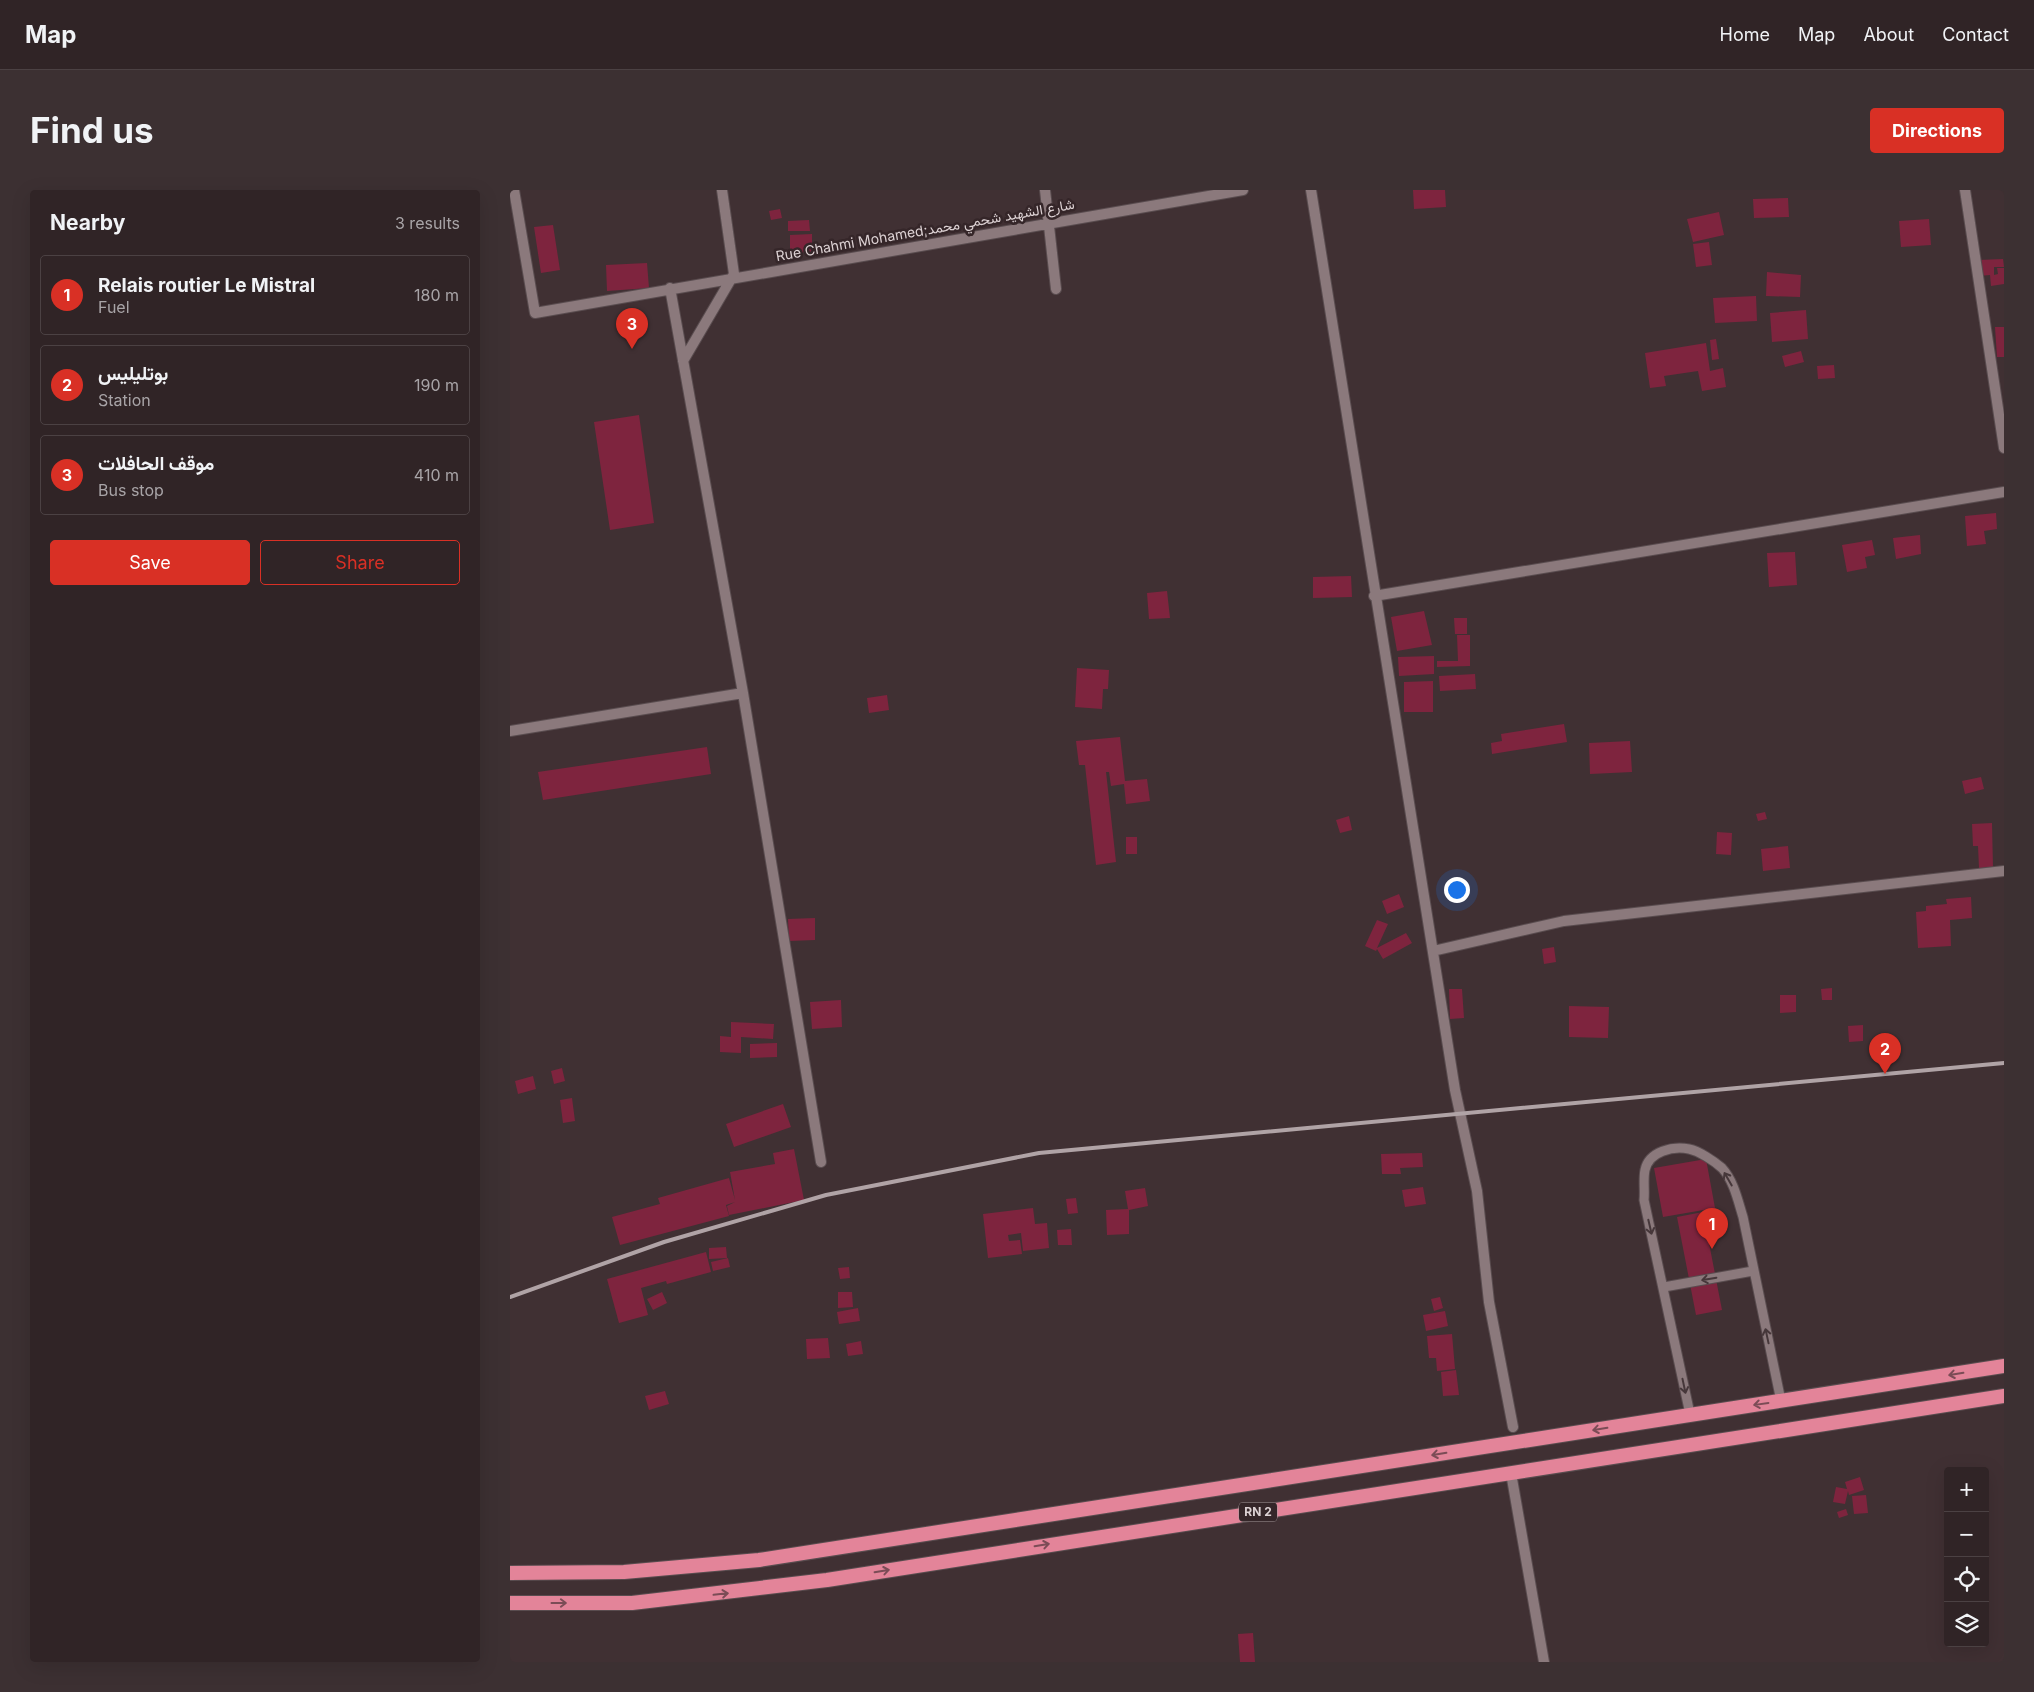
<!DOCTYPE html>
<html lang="en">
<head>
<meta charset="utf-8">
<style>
	body { margin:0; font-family:Inter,Vazirmatn,sans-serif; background:#3c3032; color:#f1f3f6 }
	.controls { position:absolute; right:15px; bottom:15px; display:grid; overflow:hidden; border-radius:5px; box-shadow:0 5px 20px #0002 }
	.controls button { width:45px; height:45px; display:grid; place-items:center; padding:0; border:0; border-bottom:1px solid #4b4143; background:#302426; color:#f1f3f6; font:25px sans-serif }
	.you { position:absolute; left:946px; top:699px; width:18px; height:18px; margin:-12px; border:4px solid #fff; border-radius:50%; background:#1a73e8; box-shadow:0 0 0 8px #1a73e833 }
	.badge { display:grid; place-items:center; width:32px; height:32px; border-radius:50%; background:#d93025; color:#fff; font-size:16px; font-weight:700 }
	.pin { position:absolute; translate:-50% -41px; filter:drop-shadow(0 1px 2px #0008) }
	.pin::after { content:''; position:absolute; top:26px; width:18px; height:15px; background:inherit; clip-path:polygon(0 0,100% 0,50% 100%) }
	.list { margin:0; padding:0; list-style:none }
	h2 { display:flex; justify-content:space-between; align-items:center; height:65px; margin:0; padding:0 20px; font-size:21px }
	h2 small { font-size:16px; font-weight:400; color:#a8a4a7 }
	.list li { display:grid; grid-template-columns:32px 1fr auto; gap:15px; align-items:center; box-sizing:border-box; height:80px; margin:0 10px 10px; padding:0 10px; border:1px solid #4b4143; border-radius:5px }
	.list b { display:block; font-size:19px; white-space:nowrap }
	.list p { margin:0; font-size:16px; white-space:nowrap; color:#a8a4a7 }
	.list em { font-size:16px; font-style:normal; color:#a8a4a7 }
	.actions { display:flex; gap:10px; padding:15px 20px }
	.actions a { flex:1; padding:11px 0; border:1px solid #d93025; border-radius:5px; text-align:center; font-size:18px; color:#d93025 }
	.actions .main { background:#d93025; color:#fff }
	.icon { flex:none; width:28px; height:28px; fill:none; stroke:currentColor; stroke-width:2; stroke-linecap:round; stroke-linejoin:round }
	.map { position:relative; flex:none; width:1494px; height:1472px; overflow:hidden; border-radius:5px }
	header { display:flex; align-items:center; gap:30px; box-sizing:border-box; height:70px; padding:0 25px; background:#302426; border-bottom:1px solid #4b4143 }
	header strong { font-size:24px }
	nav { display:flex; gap:28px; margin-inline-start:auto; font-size:18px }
	.intro { display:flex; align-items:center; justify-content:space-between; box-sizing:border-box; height:120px; padding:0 30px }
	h1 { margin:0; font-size:35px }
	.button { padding:12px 22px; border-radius:5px; background:#d93025; color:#fff; font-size:18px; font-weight:700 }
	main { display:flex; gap:30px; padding:0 30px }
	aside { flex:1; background:#302426; border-radius:5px; box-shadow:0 5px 20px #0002 }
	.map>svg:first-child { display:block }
</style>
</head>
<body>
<header>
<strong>Map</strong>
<nav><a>Home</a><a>Map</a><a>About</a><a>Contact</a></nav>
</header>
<div class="intro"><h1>Find us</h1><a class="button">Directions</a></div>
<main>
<aside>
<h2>Nearby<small>3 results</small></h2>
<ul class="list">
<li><span class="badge">1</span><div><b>Relais routier Le Mistral</b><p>Fuel</p></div><em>180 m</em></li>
<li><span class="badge">2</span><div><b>بوتليليس</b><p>Station</p></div><em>190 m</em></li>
<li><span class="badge">3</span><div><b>موقف الحافلات</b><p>Bus stop</p></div><em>410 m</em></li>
</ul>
<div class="actions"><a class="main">Save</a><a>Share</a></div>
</aside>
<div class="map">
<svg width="1494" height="1472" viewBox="0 0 1494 1472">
	<rect width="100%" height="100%" fill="#403033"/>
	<path fill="#7e243e" d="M903,0H935L936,17L904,19Z
		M1278,8L1279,27L1244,28L1243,9Z
		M270,19L272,28L261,30L259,21Z
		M1209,22L1214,45L1183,52L1177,29Z
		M1419,29L1421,55L1391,57L1389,31Z
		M299,30L300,41H278V31Z
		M43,35L50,80L31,83L24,37Z
		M302,44V62L280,63V45Z
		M1199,52L1202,75L1186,77L1183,54Z
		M1493,69L1494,77H1484V85L1488,84L1487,78H1494V94L1481,96L1480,85L1469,86L1468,70Z
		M137,73L139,98L97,101L96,75Z
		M1257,82L1291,85L1290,107L1256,106Z
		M1246,106L1247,131L1205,133L1203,108Z
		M1296,120L1298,149L1262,152L1260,123Z
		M1485,137H1494V167H1487Z
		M1206,149L1209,169L1202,170L1200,150Z
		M1196,153L1200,181L1213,178L1216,197L1192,201L1188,181L1154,186L1156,196L1140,198L1135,163Z
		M1291,161L1294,172L1275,177L1272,166Z
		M1324,175L1325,188L1308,189L1307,176Z
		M129,225L144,333L100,340L84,232Z
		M1486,323L1487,339L1474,341L1476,354L1457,356L1455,326Z
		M1410,345L1411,364L1386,369L1383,348Z
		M1362,350L1365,365L1355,367L1357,378L1337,382L1332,355Z
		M1285,362L1287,395L1259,397L1257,363Z
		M841,386L842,407L803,408V387Z
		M657,401L660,428L639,429L637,403Z
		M914,421L922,455L887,461L881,427Z
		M944,428H957V444H945Z
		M947,445H960V476L927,477V471H948Z
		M924,466V484L889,486L888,467Z
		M567,478L599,480L598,499H593L592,519L565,517Z
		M965,484L966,499L930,501L929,486Z
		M923,491V522H894V492Z
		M377,505L379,520L359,523L357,508Z
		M1054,534L1057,552L982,564L981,553L992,551L991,544Z
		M610,547L615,591L637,589L640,611L616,614L614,594L601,596L599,582H596L606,672L586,675L575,575H569L566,551Z
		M1120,551L1122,582L1080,584L1079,553Z
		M197,557L201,584L33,610L28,582Z
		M1471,587L1474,599L1455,604L1452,591Z
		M1255,622L1257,629L1248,631L1246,624Z
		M839,626L842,640L830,643L826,630Z
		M1482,633L1483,678H1469L1468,656H1463L1462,634Z
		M1207,642L1222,643L1221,665L1206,664Z
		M616,647H627V664H616Z
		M1278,656L1280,678L1253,681L1251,659Z
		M889,704L894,717L877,724L872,711Z
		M1461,707L1462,728L1440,730L1441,756L1408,758L1406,722L1416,721V716L1437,714L1436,709Z
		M305,728V750L279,751L278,729Z
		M867,730L878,734L867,758L896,743L902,753L873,769L867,759L866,761L855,756Z
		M1044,757L1046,772L1034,774L1032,759Z
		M1322,798V810H1312L1311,799Z
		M939,799H952L954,828L940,829Z
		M1270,805H1286V822L1270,823Z
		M331,810L332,837L302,839L300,812Z
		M1059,816L1099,817L1098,848L1059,847Z
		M221,832L264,834L263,849L231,847V863L210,862V846L221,847Z
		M1353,835V851L1339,852L1338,836Z
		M267,853V867L240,868V854Z
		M52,878L55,891L44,894L41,881Z
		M23,886L26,899L8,904L5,891Z
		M62,908L65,931L53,933L50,910Z
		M273,914L281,937L224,957L216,934Z
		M284,959L294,1010L219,1025L217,1016L225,1012L216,1015L219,1026L110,1055L102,1027L150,1014L148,1008L219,988L225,1010L220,982L265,974L263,963Z
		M912,963L913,977L890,978L891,984H872L871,964Z
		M1196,969L1205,1018L1153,1027L1144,978Z
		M913,997L916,1014L895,1017L892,1000Z
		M635,998L638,1016L619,1020V1044L597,1045L596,1020L618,1019L615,1001Z
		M566,1008L568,1023L558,1024L556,1009Z
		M523,1018L525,1034L537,1033L539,1058L513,1061L511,1043L498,1045L499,1051L510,1050L512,1064L478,1068L473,1024Z
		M1193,1022L1212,1120L1186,1125L1167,1027Z
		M561,1039L562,1055H548L547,1040Z
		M216,1057L217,1068L199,1069V1058Z
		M196,1062L201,1082L157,1094L156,1091L131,1098L138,1125L109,1133L97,1089Z
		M218,1068L220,1077L203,1081L201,1072Z
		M339,1077L340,1088L330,1089L328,1078Z
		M152,1102L157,1113L143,1120L137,1109Z
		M328,1102H342L343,1117L328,1118Z
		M930,1107L933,1118L924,1121L921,1109Z
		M348,1118L350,1131L329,1134L327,1122Z
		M935,1121L938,1136L916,1141L913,1125Z
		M942,1144L945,1179L927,1181L926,1168H919L917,1146Z
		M318,1148L320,1168L297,1169L296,1149Z
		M351,1151L353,1164L338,1166L336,1154Z
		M946,1180L949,1205L933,1206L931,1182Z
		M155,1201L159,1214L139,1220L135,1206Z
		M1350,1287L1354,1300L1339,1305L1338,1301L1335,1314L1323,1312L1326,1297L1337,1299L1335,1292Z
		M1356,1305L1358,1323L1344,1324L1342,1306Z
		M1336,1319L1338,1325L1329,1328L1327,1322Z
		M743,1443L745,1472H730L728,1444Z"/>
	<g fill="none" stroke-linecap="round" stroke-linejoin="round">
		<defs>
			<path id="service" d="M1154,1097L1243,1081
				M1180,1224L1134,1010C1135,1001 1133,989 1135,980C1139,961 1163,956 1179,959C1189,961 1204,971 1212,978C1224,991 1228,1011 1233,1027L1271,1211"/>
			<path id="minor" d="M4,0L25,123L733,0
				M535,0L546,99
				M801,0L945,900L967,1001L979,1112L1003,1237
				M1455,0L1494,258
				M160,98L233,503L311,972
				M173,171L224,84L212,0
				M864,406L1494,302
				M0,541L233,503
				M923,761L1054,731L1494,681
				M1001,1283L1034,1472"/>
			<path id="trunk" d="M0,1383L114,1382L249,1370L1494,1176
				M0,1413H122L317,1390L1494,1206"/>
		</defs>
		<use href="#service" stroke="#594c4f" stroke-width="11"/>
		<use href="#minor" stroke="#594c4f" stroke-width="12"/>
		<use href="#trunk" stroke="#594c4f" stroke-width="16"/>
		<use href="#service" stroke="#8b797c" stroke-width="9"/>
		<use href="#minor" stroke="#8b797c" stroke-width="10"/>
		<use href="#trunk" stroke="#e38499" stroke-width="14"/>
		<path stroke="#b0a3a6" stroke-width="4" d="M0,1107L154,1052L316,1005L529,963L1494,873"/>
	</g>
	<defs><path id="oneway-shaft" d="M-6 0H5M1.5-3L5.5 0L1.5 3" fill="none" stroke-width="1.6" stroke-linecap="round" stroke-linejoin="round" transform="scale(1.25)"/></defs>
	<g stroke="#46373a">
		<use href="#oneway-shaft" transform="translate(1218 989) rotate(-120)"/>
		<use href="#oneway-shaft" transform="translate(1140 1037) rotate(77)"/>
		<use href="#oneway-shaft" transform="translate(1199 1089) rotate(170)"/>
		<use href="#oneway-shaft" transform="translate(1257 1146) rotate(-102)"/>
		<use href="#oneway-shaft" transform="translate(1174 1196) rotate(78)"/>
	</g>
	<g stroke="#7b4c56">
		<use href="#oneway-shaft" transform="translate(1446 1184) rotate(171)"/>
		<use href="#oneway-shaft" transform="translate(1251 1214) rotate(172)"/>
		<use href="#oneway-shaft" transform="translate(1090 1239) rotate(171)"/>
		<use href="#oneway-shaft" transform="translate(929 1264) rotate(171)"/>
		<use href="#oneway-shaft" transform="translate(532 1355) rotate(-9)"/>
		<use href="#oneway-shaft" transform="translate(372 1381) rotate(-9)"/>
		<use href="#oneway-shaft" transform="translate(211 1404) rotate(-6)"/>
		<use href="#oneway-shaft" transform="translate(49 1413)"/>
	</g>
	<g text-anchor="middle" stroke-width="5" stroke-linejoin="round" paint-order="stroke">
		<rect fill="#352629" stroke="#ab9ea1" stroke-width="1" x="729" y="1312.5" width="38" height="19" rx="4"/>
		<g font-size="12" font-weight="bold" fill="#ddd2d4">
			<text x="748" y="1326">RN 2</text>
		</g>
		<g font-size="14" fill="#ddd2d4" stroke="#352629">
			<text transform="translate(415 40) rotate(-10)" y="5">Rue Chahmi Mohamed;شارع الشهيد شحمي محمد</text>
		</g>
	</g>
</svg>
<div class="controls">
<button>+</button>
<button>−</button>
<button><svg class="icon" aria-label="locate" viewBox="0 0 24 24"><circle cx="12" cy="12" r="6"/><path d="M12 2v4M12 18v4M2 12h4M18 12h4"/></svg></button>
<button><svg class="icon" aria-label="layers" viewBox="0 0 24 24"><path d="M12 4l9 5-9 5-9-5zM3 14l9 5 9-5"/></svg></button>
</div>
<div class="you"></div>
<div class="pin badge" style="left:1202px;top:1059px">1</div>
<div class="pin badge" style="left:1375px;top:884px">2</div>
<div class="pin badge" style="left:122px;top:159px">3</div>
</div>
</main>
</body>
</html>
